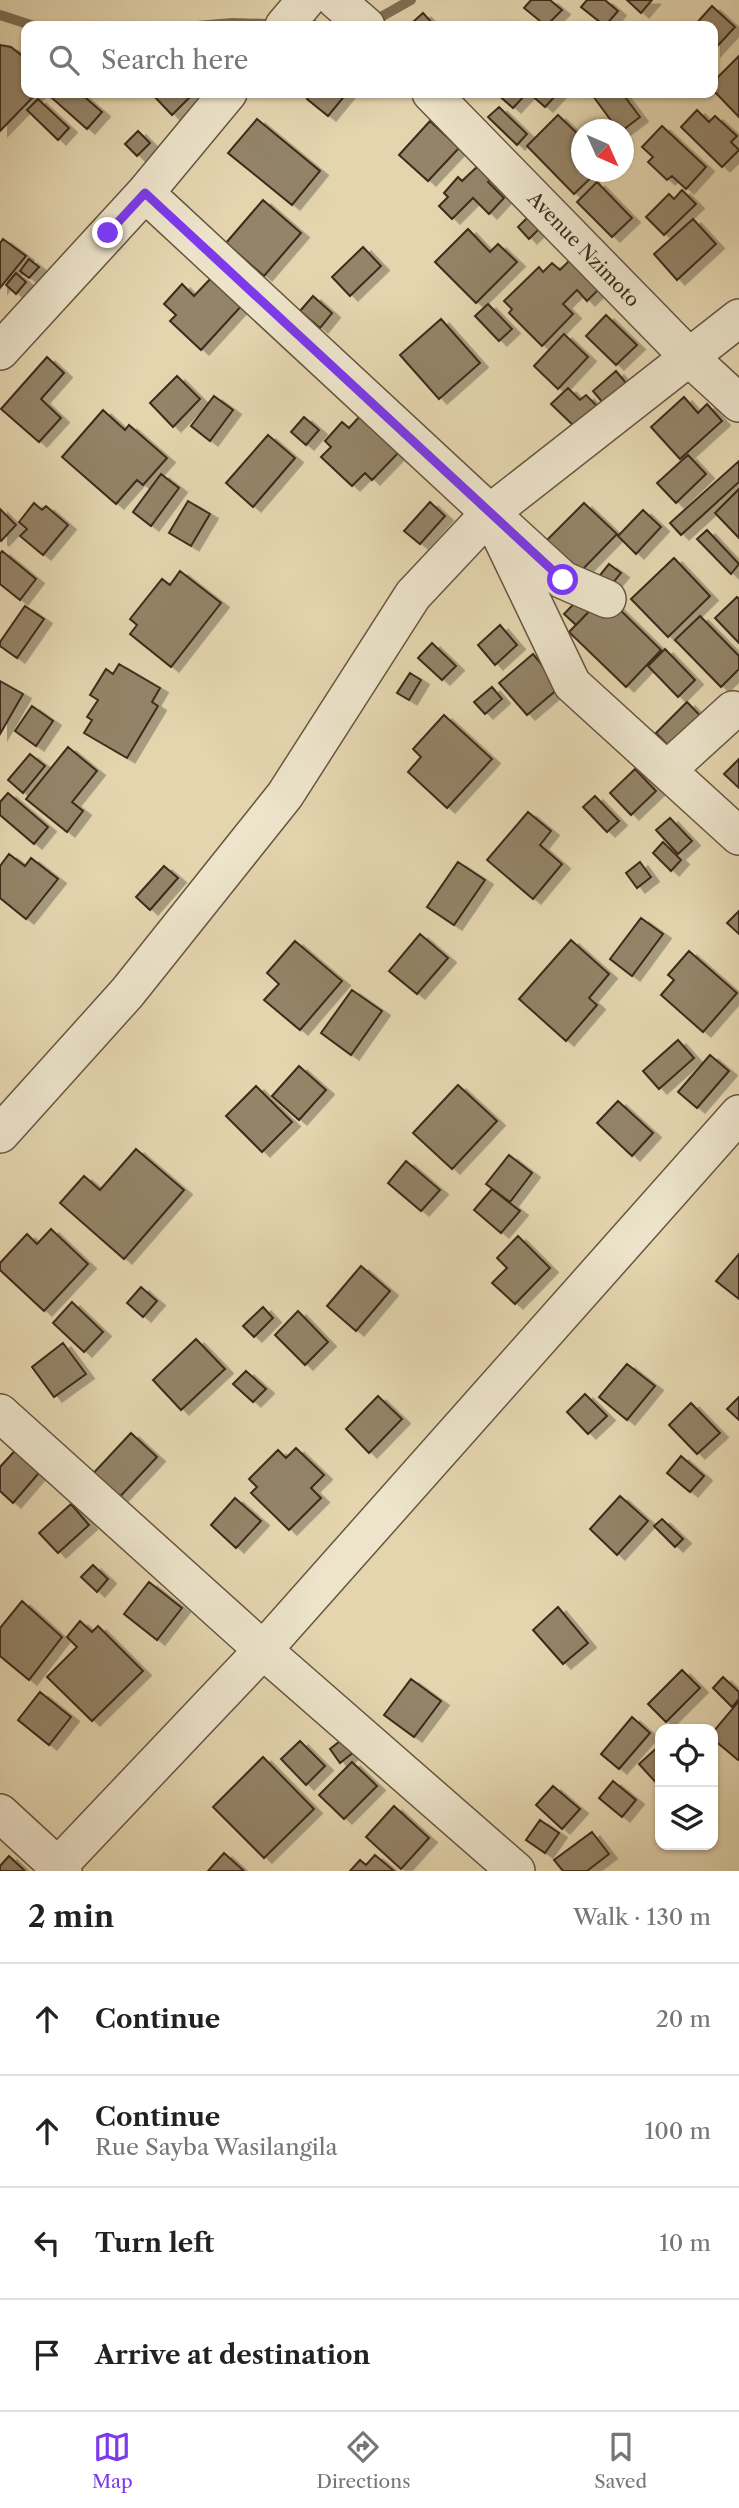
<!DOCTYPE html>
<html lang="en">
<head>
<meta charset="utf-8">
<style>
	body { margin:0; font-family:"Libre Caslon Text",serif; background:#f2f2f2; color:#222 }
	.controls { position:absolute; right:21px; bottom:21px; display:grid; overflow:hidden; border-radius:14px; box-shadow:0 2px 5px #0004 }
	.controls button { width:63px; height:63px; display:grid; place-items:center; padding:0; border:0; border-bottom:2px solid #e0e0e0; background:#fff; color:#222; font:35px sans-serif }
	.compass { position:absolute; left:571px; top:119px; width:63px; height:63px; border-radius:50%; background:#fff; box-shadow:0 2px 5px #0004; rotate:135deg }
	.stop { position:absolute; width:21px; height:21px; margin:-16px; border:5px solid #7c3aed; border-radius:50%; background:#fff }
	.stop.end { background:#7c3aed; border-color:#fff; box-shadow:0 2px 7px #0008 }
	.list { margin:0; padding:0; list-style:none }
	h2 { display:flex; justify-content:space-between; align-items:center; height:91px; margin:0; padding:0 28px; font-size:30px }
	h2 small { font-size:23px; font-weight:400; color:#767676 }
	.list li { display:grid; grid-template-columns:46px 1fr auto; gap:21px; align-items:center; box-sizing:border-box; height:112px; padding:0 28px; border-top:2px solid #e0e0e0 }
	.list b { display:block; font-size:26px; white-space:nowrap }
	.list p { margin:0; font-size:23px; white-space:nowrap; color:#767676 }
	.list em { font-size:23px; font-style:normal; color:#767676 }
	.icon { flex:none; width:38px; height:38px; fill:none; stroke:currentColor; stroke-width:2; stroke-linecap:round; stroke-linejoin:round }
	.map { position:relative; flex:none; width:739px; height:1871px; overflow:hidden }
	.search { position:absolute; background:#fff; box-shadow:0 2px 5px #0004; left:21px; right:21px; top:21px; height:77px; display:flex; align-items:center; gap:18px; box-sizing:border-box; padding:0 24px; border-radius:14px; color:#767676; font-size:26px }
	.sheet { height:539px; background:#fff }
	nav { display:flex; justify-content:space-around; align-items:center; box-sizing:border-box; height:98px; border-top:2px solid #e0e0e0; background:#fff; font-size:19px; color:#767676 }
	nav a { display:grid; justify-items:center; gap:4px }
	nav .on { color:#7c3aed }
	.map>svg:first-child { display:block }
</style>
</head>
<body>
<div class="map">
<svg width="739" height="1871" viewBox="0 0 739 1871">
	<defs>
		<filter id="shadow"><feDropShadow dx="8" dy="4.5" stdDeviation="0" flood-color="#0004"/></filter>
	</defs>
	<rect width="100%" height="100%" fill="#e4d5af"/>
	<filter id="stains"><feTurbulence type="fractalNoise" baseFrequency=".00286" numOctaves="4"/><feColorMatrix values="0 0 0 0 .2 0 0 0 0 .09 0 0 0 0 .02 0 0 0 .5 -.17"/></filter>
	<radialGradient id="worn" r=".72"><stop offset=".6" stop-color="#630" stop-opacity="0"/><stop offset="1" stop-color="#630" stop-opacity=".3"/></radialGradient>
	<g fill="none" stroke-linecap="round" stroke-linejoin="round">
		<path stroke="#7f6f55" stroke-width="10" d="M0,15L34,26
			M299,20L317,26
			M372,22L411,0
			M197,26L232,23L268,24"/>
	</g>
	<path fill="#948467" stroke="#3d2c1a" stroke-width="2" filter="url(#shadow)" d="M531,0H550L562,10L546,26L524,8Z
		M587,0H605L618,11L605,26L581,7Z
		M627,0H652L641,13Z
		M712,6L735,27L713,51V26H694Z
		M423,13L435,26H417L413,22Z
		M0,45L11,47L26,59V93L36,94L0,131Z
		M739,56V117L713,90V82Z
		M57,93H80L102,112L87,129L52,98Z
		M151,93H188L191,96L172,115Z
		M312,93H347L328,116L307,99Z
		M496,93H527L513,108Z
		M529,93H558L545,107Z
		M597,93H622L640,117L623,130H618L593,96Z
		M38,99L69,128L58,140L27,110Z
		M499,107L527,134L517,145L488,117Z
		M697,110L709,122L715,116L737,136L731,142L739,150L722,167L681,127Z
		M558,115L582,138V172H597L574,194L527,146Z
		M257,119L320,171L292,205L228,153Z
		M430,121L459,148L428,181L399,155Z
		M662,126L706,167L686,189L672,176L667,180L648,162L653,157L642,147Z
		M138,131L150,143L137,156L125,144Z
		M479,165L492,178L488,182L504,198L489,214L473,198L452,219L439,206L448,197L444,193L458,177L462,181Z
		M597,182L632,218L612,237L577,202Z
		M682,190L696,204L664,235L646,217L669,194L674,199Z
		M263,200L301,233L264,276L226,243Z
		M533,212L544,224L529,239L518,227Z
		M693,219L716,244L677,280L654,254Z
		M468,229L490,252L498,244L517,262L476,303L435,262Z
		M3,239L26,256L0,288V243Z
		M363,247L381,266L350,296L332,277Z
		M574,256L603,285L587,301L577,290L563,304L573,314L542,346L509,313L512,309L504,301L539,267L543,272L552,263L560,270Z
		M29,259L39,267L29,278L20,271Z
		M16,273L26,282L16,294L6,285Z
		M214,275L244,303L201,350L170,321L176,315L164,304L182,284L194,296Z
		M313,296L332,313L320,328L300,311Z
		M488,304L512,329L499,341L475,316Z
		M606,315L637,345L616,365L586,336Z
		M441,319L480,363L439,399L400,355Z
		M564,334L588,357L558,389L534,366Z
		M47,357L64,373L41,399L61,418L39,442L1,409Z
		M616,371L626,383L603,403L593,391Z
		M177,376L200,399L173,427L150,403Z
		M568,388L580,400L586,395L598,407L576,428L551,404Z
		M214,396L233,410L210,441L191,426Z
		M684,397L698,413L707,404L722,421L680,459L651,427Z
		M103,410L125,430L129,425L167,458L143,485L137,480L116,504L62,457Z
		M361,415L400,451L372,480L365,473L352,486L321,457L331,447L325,441L342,422L349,428Z
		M304,417L319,430L306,445L291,432Z
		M268,435L295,458L253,507L226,483Z
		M688,455L706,474L676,503L657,483Z
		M739,461V482L681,535L670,523Z
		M161,474L179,488L151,526L133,512Z
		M739,489V538L715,513Z
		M188,501L210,514L191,546L169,533Z
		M430,502L445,516L420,544L404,531Z
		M34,503L42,510L46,506L68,525L43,555L20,536L27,529L19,522Z
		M584,503L617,534L579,573L546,541Z
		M0,509L16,525L1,541L0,540Z
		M643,510L661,527L636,554L618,536Z
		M707,530L739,564L731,574L697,539Z
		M2,551L36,579L20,600L0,584V554Z
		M674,558L710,596L668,637L631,599Z
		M609,564L621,573L608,589L596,580Z
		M180,571L221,603L171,667L130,634L137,625L130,619L162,579L170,585Z
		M593,584L605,595L576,625L564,614Z
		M605,595L661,650L626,687L569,632Z
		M737,597L739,599V643L715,618Z
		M25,606L44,619L17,658L0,646V642Z
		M700,616L739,656V669L721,687L675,640Z
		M500,625L517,645L495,665L478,645Z
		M432,643L456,666L442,680L418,658Z
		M665,649L695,680L678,697L648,666Z
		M533,654L560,687L527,715L499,683Z
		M119,664L160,688L152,702L158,706L127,758L84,733L92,720L87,717L98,700L90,695L106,669L113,674Z
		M410,673L421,680L409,700L397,693Z
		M0,681L23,694L0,734Z
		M492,687L502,699L485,714L474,702Z
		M687,702L713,729L681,759L656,733Z
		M32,706L53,721L36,746L15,731Z
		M444,715L492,759L447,808L408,772L421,757L413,749Z
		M68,747L97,771L72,802L83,811L67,832L26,799Z
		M30,754L45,766L23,793L8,780Z
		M739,759V788L724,774Z
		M635,769L656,791L631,815L610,793Z
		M8,793L48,827L34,844L0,815V802Z
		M595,796L619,821L607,832L583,807Z
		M528,812L551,831L540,845L562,864L533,899L487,860Z
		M670,818L692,841L678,854L656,830Z
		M663,842L681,860L671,871L653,853Z
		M9,854L25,866L31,858L58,879L26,919L0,898V866Z
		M458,862L485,880L454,925L427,907Z
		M640,862L651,877L637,888L626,873Z
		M164,866L178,878L150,910L136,897Z
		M739,911V934L727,923Z
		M641,918L663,934L632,976L610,959Z
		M420,934L448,958L417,994L389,971Z
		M571,940L609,974L589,998L597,1005L566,1041L519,999Z
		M295,941L342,981L300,1030L264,1000L279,984L267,973Z
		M689,951L737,993L703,1032L661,995L674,980L668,975Z
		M352,990L382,1011L351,1055L321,1033Z
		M678,1040L694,1058L659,1089L643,1071Z
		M710,1055L729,1071L697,1108L678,1092Z
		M299,1066L326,1090L299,1120L272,1096Z
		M458,1085L497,1121L452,1169L413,1133Z
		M256,1086L292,1122L262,1152L226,1116Z
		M618,1101L653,1133L632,1156L597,1123Z
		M136,1149L184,1190L124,1259L60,1203L84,1176L100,1190Z
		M509,1155L532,1173L510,1202L486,1184Z
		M406,1161L440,1190L421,1211L388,1183Z
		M492,1189L520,1211L501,1233L474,1210Z
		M51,1229L88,1264L44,1311L0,1270V1263L27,1234L37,1244Z
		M518,1236L550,1268L515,1304L492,1283L507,1268L497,1258Z
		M739,1254V1299L716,1281Z
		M361,1266L390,1291L356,1331L327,1306Z
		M141,1287L157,1301L143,1317L127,1303Z
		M72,1302L103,1332L84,1352L53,1323Z
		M263,1307L273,1318L254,1337L243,1326Z
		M298,1311L328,1342L305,1365L275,1335Z
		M196,1339L225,1369L181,1410L153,1380Z
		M63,1343L86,1374L54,1397L32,1367Z
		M627,1364L655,1386L627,1420L599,1397Z
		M246,1371L266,1389L253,1402L233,1384Z
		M585,1394L607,1416L588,1434L567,1412Z
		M378,1396L402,1419L369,1453L346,1429Z
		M739,1397V1420L727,1409Z
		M691,1403L720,1433L697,1454L669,1425Z
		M131,1433L157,1457L114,1503L88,1479Z
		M21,1444L45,1466L13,1503L0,1491V1467Z
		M296,1448L324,1475L311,1488L321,1498L289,1530L251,1493L257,1487L249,1479L278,1450L286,1458Z
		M681,1456L704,1476L690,1492L667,1473Z
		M620,1496L648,1521L617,1555L590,1529Z
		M235,1498L261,1521L236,1548L211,1525Z
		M71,1504L89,1525L58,1553L39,1533Z
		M662,1519L683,1539L675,1547L654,1526Z
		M93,1565L108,1579L97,1592L81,1577Z
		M149,1582L182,1608L157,1640L124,1614Z
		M22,1601L62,1637L29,1680L0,1656V1628Z
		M558,1607L588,1643L563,1664L533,1630Z
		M80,1621L92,1632L98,1626L143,1671L92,1721L47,1677L77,1647L67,1637Z
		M682,1670L700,1688L666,1722L648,1704Z
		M723,1677L739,1692V1699L732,1707L713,1688Z
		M411,1679L441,1701L414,1737L384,1715Z
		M40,1692L71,1717L49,1745L18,1720Z
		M739,1701V1759L738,1760L713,1739V1732Z
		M632,1717L650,1733L619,1769L601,1754Z
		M344,1738L355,1751L340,1763L330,1749Z
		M300,1741L325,1766L306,1785L281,1759Z
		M660,1745V1787L639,1764Z
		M263,1757L314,1809L264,1858L213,1807Z
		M352,1762L377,1786L344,1819L319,1795Z
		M613,1781L636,1800L622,1817L599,1798Z
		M553,1786L580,1809L562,1829L536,1805Z
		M394,1806L429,1838L401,1869L366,1837Z
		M540,1820L559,1833L545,1853L526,1840Z
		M592,1832L609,1854L587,1871H563L554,1860Z
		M224,1853L244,1871H208Z
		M375,1855L394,1871H350L360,1860L366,1865Z
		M9,1856L25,1871H0V1866Z"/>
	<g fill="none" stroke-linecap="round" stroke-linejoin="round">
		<defs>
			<path id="minor" d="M336,0L366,26
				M284,26L306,0
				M431,93L690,358L739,403
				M145,193L490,513L572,684L739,836
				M0,351L145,193L228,93
				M504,526L563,580L607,599
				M667,770L733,710
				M0,1134L127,993L285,795L413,595L490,513L739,318
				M0,1413L263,1650L516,1871
				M0,1813L63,1871
				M58,1866L263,1650L739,1114"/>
		</defs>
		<use href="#minor" stroke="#67563f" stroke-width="40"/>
		<use href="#minor" stroke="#ede4cb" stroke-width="37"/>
	</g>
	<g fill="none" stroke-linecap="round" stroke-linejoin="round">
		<path stroke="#7c3aed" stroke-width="9" d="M108,233L145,193L563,580"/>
	</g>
	<g text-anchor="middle" stroke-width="6" stroke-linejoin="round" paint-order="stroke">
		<g font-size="19" fill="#3d2c1a" stroke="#ede4cb">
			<text transform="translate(584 249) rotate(46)" y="7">Avenue Nzimoto</text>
		</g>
	</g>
	<rect width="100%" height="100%" filter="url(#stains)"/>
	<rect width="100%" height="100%" fill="url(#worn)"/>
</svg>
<div class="controls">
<button><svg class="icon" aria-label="locate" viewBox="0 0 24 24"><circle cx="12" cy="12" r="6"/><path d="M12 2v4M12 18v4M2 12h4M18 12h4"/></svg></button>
<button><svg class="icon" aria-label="layers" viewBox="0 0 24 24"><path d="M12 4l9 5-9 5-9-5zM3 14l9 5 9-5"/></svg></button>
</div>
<svg class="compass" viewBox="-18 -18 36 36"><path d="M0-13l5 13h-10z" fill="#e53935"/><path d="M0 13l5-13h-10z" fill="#767676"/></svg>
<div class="stop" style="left:563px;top:580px"></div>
<div class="stop end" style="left:108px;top:233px"></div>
<div class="search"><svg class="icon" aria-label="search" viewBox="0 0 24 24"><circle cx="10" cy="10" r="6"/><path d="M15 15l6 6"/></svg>Search here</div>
</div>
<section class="sheet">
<h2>2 min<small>Walk · 130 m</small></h2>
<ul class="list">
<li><svg class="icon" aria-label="ahead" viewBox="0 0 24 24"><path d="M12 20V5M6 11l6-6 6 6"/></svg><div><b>Continue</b></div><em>20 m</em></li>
<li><svg class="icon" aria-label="ahead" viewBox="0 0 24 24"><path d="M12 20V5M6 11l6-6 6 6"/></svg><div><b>Continue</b><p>Rue Sayba Wasilangila</p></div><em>100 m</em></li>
<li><svg class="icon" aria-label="left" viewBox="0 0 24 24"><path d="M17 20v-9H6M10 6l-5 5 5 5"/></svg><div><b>Turn left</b></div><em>10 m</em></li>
<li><svg class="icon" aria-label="arrive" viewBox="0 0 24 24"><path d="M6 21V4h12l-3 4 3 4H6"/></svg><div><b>Arrive at destination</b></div></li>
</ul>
</section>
<nav>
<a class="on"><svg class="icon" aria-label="map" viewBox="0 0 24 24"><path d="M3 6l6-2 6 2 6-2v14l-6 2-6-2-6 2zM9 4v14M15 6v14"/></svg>Map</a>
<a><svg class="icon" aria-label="directions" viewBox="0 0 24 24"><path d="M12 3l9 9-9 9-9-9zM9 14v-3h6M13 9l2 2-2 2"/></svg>Directions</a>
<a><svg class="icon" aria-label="saved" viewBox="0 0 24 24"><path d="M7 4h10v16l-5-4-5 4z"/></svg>Saved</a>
</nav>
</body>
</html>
